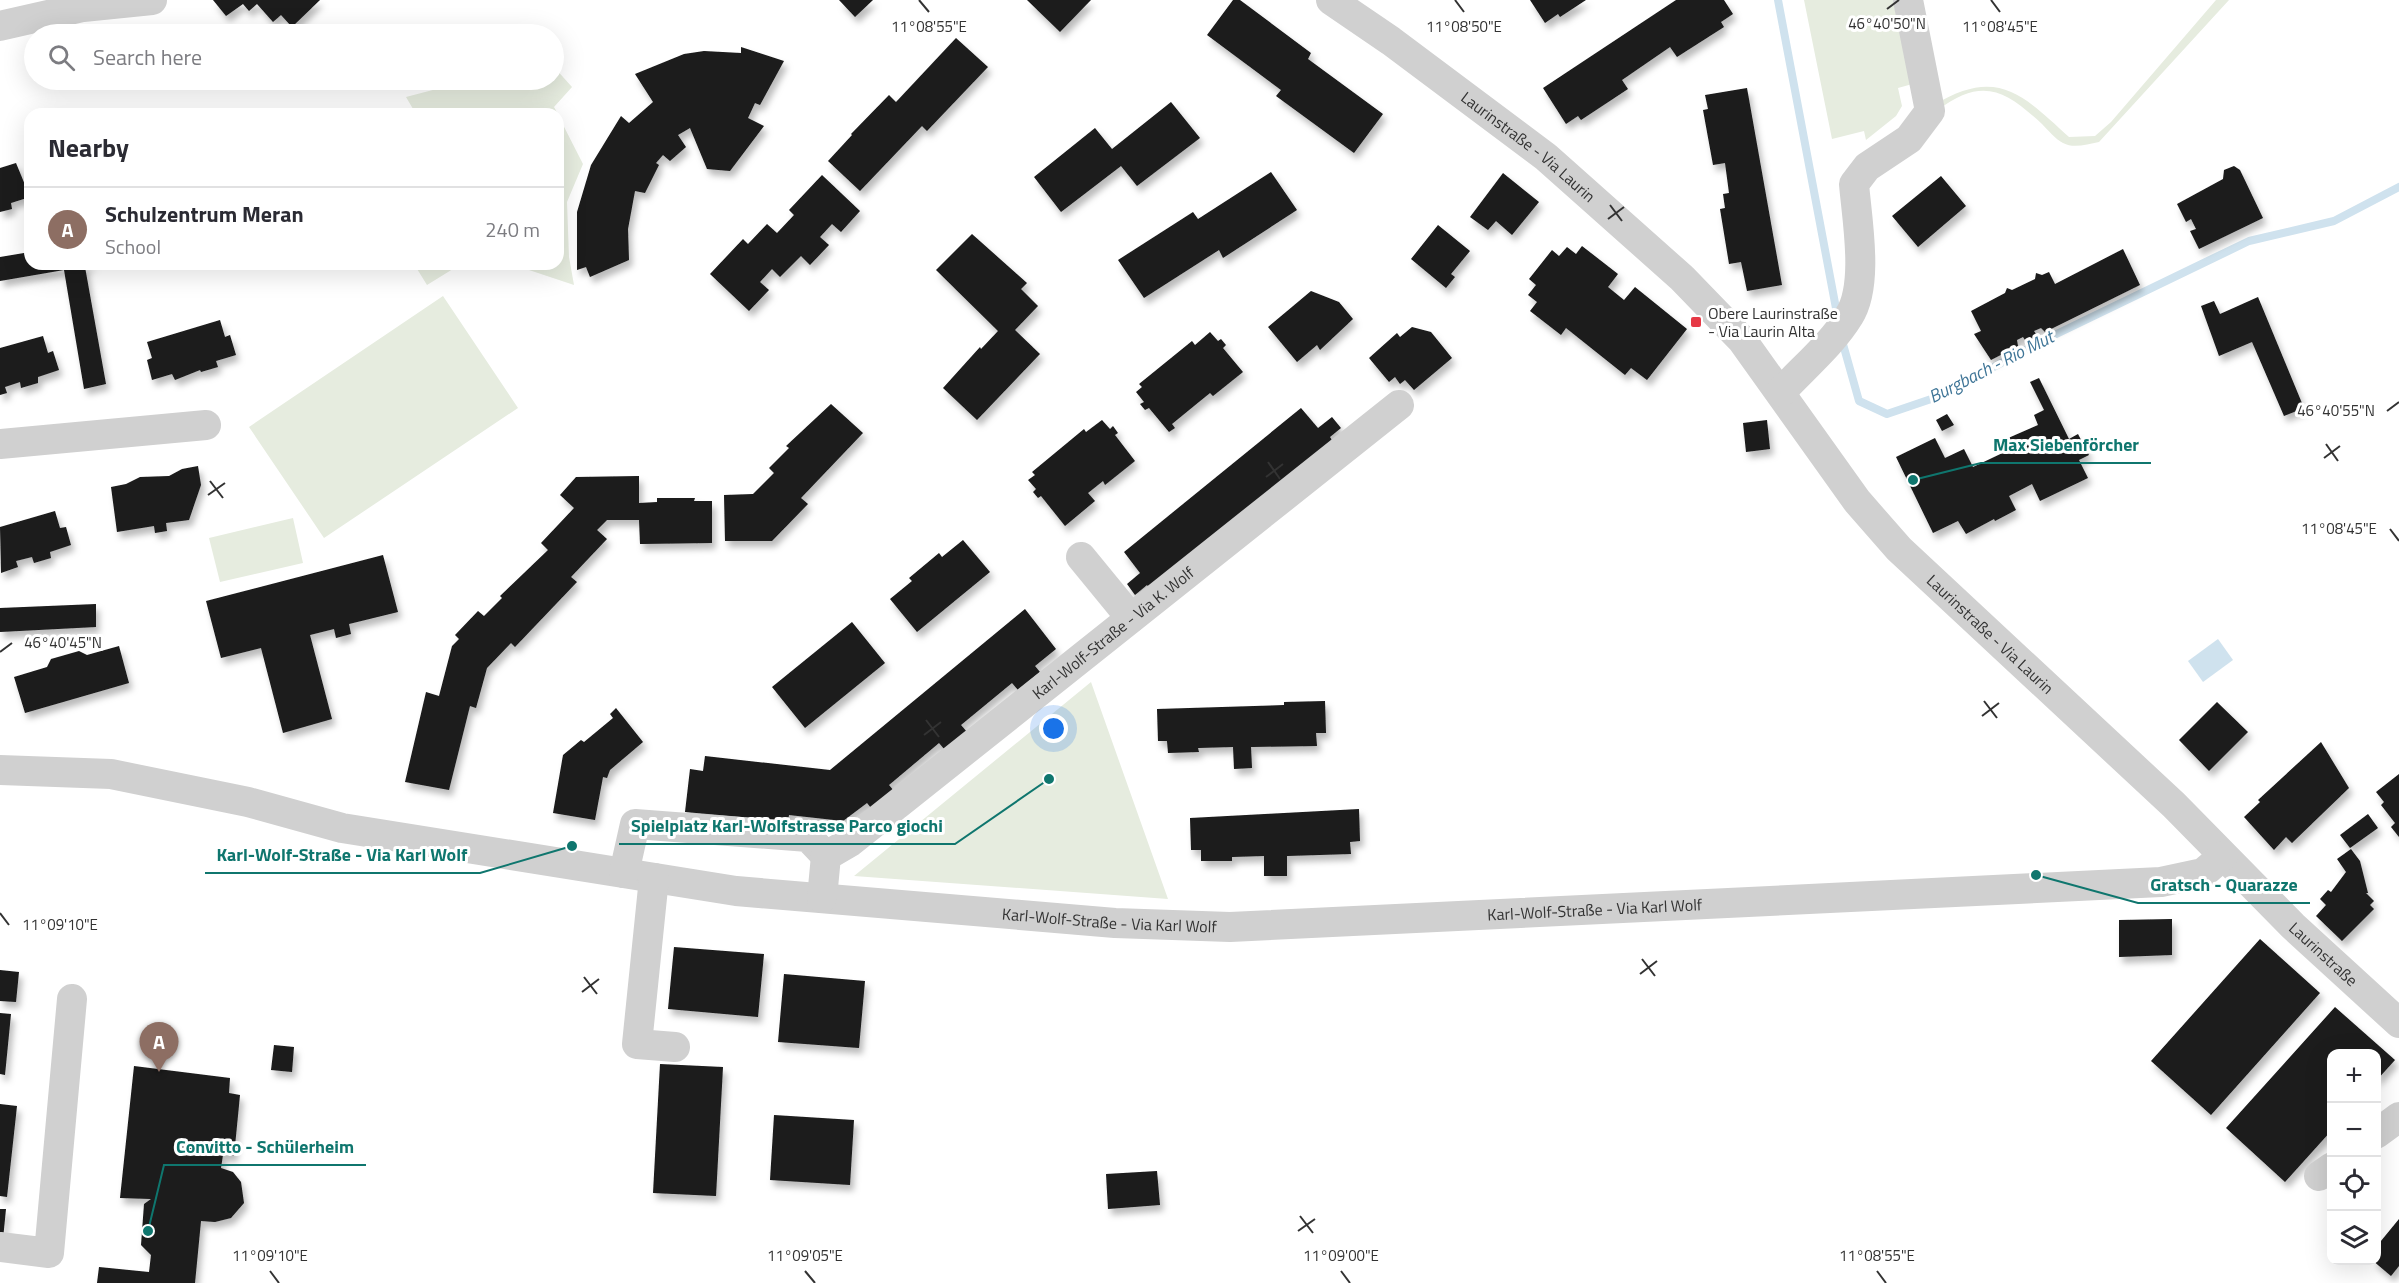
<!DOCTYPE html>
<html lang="en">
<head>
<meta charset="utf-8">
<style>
	body { margin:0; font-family:"Titillium Web",sans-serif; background:#f2f2f3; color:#2b2b33 }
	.controls { position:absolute; right:18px; bottom:18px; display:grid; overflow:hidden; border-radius:12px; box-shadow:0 6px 24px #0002 }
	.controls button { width:54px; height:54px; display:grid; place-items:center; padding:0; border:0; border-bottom:2px solid #e1e1e2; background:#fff; color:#2b2b33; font:30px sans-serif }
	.you { position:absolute; left:1054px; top:729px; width:21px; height:21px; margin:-15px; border:4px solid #fff; border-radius:50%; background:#1a73e8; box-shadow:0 0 0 9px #1a73e833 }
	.badge { display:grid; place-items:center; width:39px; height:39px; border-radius:50%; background:#0b8043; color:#fff; font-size:20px; font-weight:700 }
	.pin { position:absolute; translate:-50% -50px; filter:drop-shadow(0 2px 3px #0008) }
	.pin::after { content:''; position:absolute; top:32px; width:21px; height:18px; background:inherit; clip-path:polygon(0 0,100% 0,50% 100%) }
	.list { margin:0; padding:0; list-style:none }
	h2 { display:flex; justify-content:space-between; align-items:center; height:78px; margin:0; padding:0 24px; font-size:26px }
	h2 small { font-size:20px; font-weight:400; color:#7c7c81 }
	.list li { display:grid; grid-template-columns:39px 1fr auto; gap:18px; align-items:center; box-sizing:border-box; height:84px; padding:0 24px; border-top:2px solid #e1e1e2 }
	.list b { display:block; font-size:22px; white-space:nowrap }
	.list p { margin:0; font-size:20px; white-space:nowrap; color:#7c7c81 }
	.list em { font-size:20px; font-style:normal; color:#7c7c81 }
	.icon { flex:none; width:33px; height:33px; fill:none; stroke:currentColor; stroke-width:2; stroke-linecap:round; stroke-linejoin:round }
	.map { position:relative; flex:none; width:2399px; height:1283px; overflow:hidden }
	.search { position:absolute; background:#fff; box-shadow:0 6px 24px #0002; left:24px; top:24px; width:540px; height:66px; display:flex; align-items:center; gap:15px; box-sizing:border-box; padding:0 21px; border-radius:33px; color:#7c7c81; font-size:22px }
	.panel { position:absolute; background:#fff; box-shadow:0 6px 24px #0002; left:24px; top:108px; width:540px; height:162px; border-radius:18px }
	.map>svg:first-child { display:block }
</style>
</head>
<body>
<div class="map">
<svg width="2399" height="1283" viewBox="0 0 2399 1283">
	<defs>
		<filter id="shadow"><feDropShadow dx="3.5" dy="6" stdDeviation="3" flood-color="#0004"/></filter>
	</defs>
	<rect width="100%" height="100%" fill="#fff"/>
	<path fill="#e6ecdf" d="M1804,0H1900L1916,83L1898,88L1902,106L1896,116L1866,140L1864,131L1832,139Z
		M2216,0H2229L2099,142C2087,144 2074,149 2063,143C2055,139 2048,130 2042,124C2006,91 1983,76 1938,110L1934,105C1997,67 2022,94 2069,137L2095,136L2111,122Z
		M554,67L572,87L554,107L558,114H416L406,97L471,80H554Z
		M558,115L583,164L567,202L569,257L574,285L511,264H558Z
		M414,264H461L427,285Z
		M443,296L518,408L324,538L249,427Z
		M293,518L303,563L220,582L209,538Z
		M1091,682L1168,899L854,876Z"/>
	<path fill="#cfe2ee" d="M2218,639L2233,660L2203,682L2188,661Z"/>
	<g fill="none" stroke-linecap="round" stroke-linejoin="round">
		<path stroke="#cfe2ee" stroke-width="8" d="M1778,0L1838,319
			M1841,337L1859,401L1887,414L1940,396L2042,341L2249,241L2334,221L2399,187"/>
	</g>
	<path fill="#1a1a1a" filter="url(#shadow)" d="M213,0H320L292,27L281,15L273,22L257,4L249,11L243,4L226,16Z
		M839,0H873L855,17Z
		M1027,0H1091L1060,32Z
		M1233,0H1240L1311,53L1308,59L1383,114L1354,153L1276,96L1281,90L1207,35Z
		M1530,0H1586L1560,17L1558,14L1545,23Z
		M1676,0H1724L1733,14L1721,22L1724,27L1677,57L1670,47L1622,80L1628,89L1581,120L1578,116L1566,124L1543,88Z
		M956,38L988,67L927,131L922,126L860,191L828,161L852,135L851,134L889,95L896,102Z
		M741,47L784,61L760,105L755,103L748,118L764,126L730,171L707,169L690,128L678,135L686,147L670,161L663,155L656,163L659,165L645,193L635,191L628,229L629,260L590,277L586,267L577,270V212L591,165L621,116L629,123L653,102L635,74L684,54L704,51L741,53Z
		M1747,88L1782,285L1747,291L1741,262L1729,264L1720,209L1725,208L1723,194L1729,193L1725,163L1713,165L1703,110L1708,109L1705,95Z
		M1171,102L1200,138L1137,186L1121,166L1061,212L1034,177L1095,128L1112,149Z
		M16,163L30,197L11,203L12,209L0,212V168Z
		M2234,166L2240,170L2263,218L2199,249L2190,231L2196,229L2191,219L2186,222L2177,204L2223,179L2224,170Z
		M1271,172L1297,210L1223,258L1219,250L1144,298L1118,260L1193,212L1198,219Z
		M1503,173L1539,202L1512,235L1496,221L1488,230L1470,217Z
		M822,175L860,211L841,232L832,224L820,237L829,245L810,265L801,256L780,277L772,269L760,282L769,290L749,311L710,274L743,239L748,244L767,224L777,233L794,215L789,210Z
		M1941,176L1966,206L1918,247L1892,216Z
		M1438,225L1470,251L1451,274L1455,277L1446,288L1411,259Z
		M972,234L1027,283L1021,289L1038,306L1015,330L1040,354L977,420L943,388L980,347L981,349L998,331L936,270Z
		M1582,246L1618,274L1608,287L1624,300L1635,287L1687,329L1647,380L1631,368L1625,375L1566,328L1561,335L1530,311L1537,302L1528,295L1536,285L1529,279L1552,250L1559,256L1567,247L1576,254Z
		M2123,249L2140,285L2045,332L2041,328L2034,331L2038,337L2027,343L2023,337L2017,340L2018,346L1991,360L1974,334L1981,331L1971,311L2005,293L2007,288L2012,290L2035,279L2036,273L2042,275L2049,272L2055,284Z
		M30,252V264H94L85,267L106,384L84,389L64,270L0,281V257Z
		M1311,291L1339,302L1353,319L1320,350L1317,345L1297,362L1268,327Z
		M2258,297L2304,408L2284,416L2252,342L2219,356L2201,306L2214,301L2220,314Z
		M220,320L225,337L230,335L236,355L216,361L218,367L201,372L200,370L175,380L172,374L152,380L147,360L152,358L147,342Z
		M1412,327L1431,332L1452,358L1414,390L1405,380L1400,384L1395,377L1389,382L1369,358L1397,333L1400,337Z
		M1210,332L1218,341L1221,339L1226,345L1223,348L1243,372L1213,396L1210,393L1194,406L1172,424L1175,428L1169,432L1149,408L1145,410L1140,404L1144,402L1136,392L1142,387L1139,384L1192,341L1195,345Z
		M43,336L48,353L53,351L59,370L38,377V383L21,388L20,382L5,387L7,393L0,395V348Z
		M2039,378L2069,439L2078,434L2089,455L2079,460L2088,478L2040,501L2032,484L2009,496L2016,510L1995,521L1994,519L1966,534L1958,521L1933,533L1896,457L1935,438L1945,458L1964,449L1973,467L2011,449L2006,439L2038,425L2034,415L2044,410L2030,382Z
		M831,404L863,433L801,498L808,504L772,541H725L724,495L753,494L774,473L769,468L789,448L786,446Z
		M1301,408L1318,428L1332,417L1341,428L1330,437L1333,442L1151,590L1147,585L1135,595L1127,584L1140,573L1124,552Z
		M1947,414L1954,425L1942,431L1936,420Z
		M1102,420L1110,429L1113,426L1118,433L1115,435L1135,461L1105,485L1103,481L1088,493L1095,501L1065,526L1041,496L1038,498L1033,492L1036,489L1028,480L1035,475L1032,472L1084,429L1086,432Z
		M1767,420L1770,449L1746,452L1743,423Z
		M198,466L201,485L189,520L166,523L167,531L155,533L154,526L117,532L111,487L126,484L140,477L169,476L182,469Z
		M639,476V503L657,502V498H695L694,501H712V543L640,544L639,520H607L597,530L607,539L571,577L577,582L515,647L511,643L487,668L476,708L470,706L449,790L405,782L426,692L439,696L452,646L459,639L455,635L478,611L484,616L502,598L500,596L548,550L541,543L574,508L560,495L576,477Z
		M55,511L60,528L66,527L71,545L50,552L51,558L34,563L32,557L16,561L18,567L1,573L0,527Z
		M963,540L990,572L917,632L890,599L912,581L909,578L939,553L942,557Z
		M383,555L398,612L349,624L351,634L336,638L334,629L310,635L332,719L283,733L261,648L221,658L206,601Z
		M96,604V627L0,632V608Z
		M1025,609L1056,649L1035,666L1040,672L1018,690L1012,683L961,725L967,732L945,750L939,743L889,785L894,791L872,809L867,803L843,821L789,815L788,821L685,812L690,769L703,771L705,756L830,770Z
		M852,622L885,663L805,728L772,687Z
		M119,646L129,683L25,713L14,677L47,667L51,659L79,651L87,655Z
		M1325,701L1326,733H1316L1317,746L1251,747L1252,768L1234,769L1233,747L1198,748L1199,752L1168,753L1167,741H1158L1157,709L1284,705V702Z
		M2217,702L2248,732L2209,771L2179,740Z
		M616,708L643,742L610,770L607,778L603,777L595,820L553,813L563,755L581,740L584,742L613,718L610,714Z
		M2321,742L2349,788L2292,843L2286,837L2274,850L2244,817L2260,802L2258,800Z
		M2399,774V837L2391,827L2395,823L2381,805L2384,802L2376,792Z
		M1359,809L1360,841L1350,842L1351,854L1287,856V876H1264V856L1232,857V861H1201V850H1191L1190,818Z
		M2368,814L2378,828L2350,848L2340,835Z
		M2351,849L2360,861L2368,893H2366L2374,901L2370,905L2374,909L2342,941L2316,916L2326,905L2320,899L2328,890L2331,892L2346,872L2337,859Z
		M2172,919V955L2119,957V920Z
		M2260,939L2320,993L2211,1115L2151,1061Z
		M674,947L764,954L758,1017L668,1009Z
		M0,970L19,972L16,1002L0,1001Z
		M784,974L865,981L859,1048L778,1042Z
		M2335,1007L2395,1060L2376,1081V1053H2331V1131L2285,1182L2226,1128Z
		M0,1013L11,1014L5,1075L0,1074Z
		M274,1045L294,1047L292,1072L271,1070Z
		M660,1064L723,1067L716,1196L653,1193Z
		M134,1066L230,1078L229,1093L240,1095L234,1156L223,1155L221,1168L233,1172L241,1182L244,1203L231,1218L215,1222L201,1221L195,1283H97L99,1267L149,1272L151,1255L141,1245L144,1204L151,1199L120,1198Z
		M0,1104L17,1106L7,1197L0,1196Z
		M774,1115L854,1120L850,1185L770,1180Z
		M1157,1171L1160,1205L1108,1209L1106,1174Z
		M0,1209H6L3,1239H0Z
		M2399,1219V1266L2391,1276L2372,1260H2376V1247Z"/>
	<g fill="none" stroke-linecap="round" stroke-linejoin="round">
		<g stroke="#d0d0d0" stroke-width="30">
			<path id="s1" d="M1331,0L1391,41L1546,157L1682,278L1742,340L1857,501L1899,549L2174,805L2293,926L2399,1023"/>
			<path d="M0,26L83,7L152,0"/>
			<path d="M1781,392C1803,368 1832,344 1849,316C1869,285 1857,220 1854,184L1867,167L1909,139L1930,111L1908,0"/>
			<path d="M0,444L206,425"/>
			<path d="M1081,557L1131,618"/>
			<path id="s2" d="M0,770L111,774L248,802L342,828L736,891L1115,923L1230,927L2161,882L2203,873L2223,856"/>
			<path d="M624,873L635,824L808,837L826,856"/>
			<path d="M654,878L637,1044L675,1047"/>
			<path id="s3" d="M822,898L826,856L850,842L1399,405"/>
			<path d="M2376,1134L2399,1117"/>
			<path d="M2319,1176L2332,1167"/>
			<path d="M0,1247L49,1253L72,999"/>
		</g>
	</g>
	<path fill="none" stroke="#333" stroke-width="2" d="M919,0L929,12M1455,0L1464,12M1991,0L2000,12M1887,9L1899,0M1610,205L1622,221M1608,219L1624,207M2387,411L2399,402M2326,444L2338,461M2324,458L2340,446M1268,462L1280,479M1266,477L1283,464M210,481L223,498M208,495L225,483M2390,529L2399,541M0,652L12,643M1984,701L1997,718M1982,716L1999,703M926,720L939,737M924,735L941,722M0,913L9,925M1642,959L1655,976M1640,974L1657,961M584,977L597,994M582,992L599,979M1300,1216L1313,1233M1298,1231L1315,1219M270,1271L279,1283M805,1271L815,1283M1341,1271L1350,1283M1877,1271L1886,1283"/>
	<rect fill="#e63946" stroke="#fff" stroke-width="2" x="1690" y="316" width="12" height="12" rx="3"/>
	<g text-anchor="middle" stroke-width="6" stroke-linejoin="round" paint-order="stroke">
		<g font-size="16" fill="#333" stroke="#fff">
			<text dy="6" stroke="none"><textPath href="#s1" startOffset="246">Laurinstraße - Via Laurin</textPath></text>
			<text dy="6" stroke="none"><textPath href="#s3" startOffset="406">Karl-Wolf-Straße - Via K. Wolf</textPath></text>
			<text dy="6" stroke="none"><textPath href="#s1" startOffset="921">Laurinstraße - Via Laurin</textPath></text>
			<text dy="6" stroke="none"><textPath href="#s2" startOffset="1608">Karl-Wolf-Straße - Via Karl Wolf</textPath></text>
			<text dy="6" stroke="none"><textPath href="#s2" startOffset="1122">Karl-Wolf-Straße - Via Karl Wolf</textPath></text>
			<text dy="6" stroke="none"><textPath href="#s1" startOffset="1383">Laurinstraße</textPath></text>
		</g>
		<g font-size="16" fill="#333" stroke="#fff" text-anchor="start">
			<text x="1708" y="319">Obere Laurinstraße<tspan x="1708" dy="18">- Via Laurin Alta</tspan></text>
		</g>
		<g font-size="18" font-style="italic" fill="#3f7597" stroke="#fff">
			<text transform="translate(1991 367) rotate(-27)" y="6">Burgbach - Rio Mut</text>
		</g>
	</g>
	<g font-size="15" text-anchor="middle" fill="#333" stroke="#fff" stroke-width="6" stroke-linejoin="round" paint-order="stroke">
		<text x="1887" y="29">46°40'50"N</text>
		<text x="2000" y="32">11°08'45"E</text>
		<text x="929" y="32">11°08'55"E</text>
		<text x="1464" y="32">11°08'50"E</text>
		<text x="2336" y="416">46°40'55"N</text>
		<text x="2339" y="534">11°08'45"E</text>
		<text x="63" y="648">46°40'45"N</text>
		<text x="60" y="930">11°09'10"E</text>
		<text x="270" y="1261">11°09'10"E</text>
		<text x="805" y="1261">11°09'05"E</text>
		<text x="1341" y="1261">11°09'00"E</text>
		<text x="1877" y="1261">11°08'55"E</text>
	</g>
	<path fill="none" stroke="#0f766e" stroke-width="2" d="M1913 480L1981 463H2151M1049 779L955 844H619M572 846L480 873H205M2036 875L2138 903H2310M148 1231L164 1165H366"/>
	<g fill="#0f766e" stroke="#fff" stroke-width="2">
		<circle cx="1913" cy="480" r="6"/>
		<circle cx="1049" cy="779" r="6"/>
		<circle cx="572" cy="846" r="6"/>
		<circle cx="2036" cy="875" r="6"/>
		<circle cx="148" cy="1231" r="6"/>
	</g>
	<g font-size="18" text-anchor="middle" font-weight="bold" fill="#0f766e" stroke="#fff" stroke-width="6" stroke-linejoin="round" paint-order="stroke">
		<text x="2066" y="451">Max Siebenförcher</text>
		<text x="787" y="832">Spielplatz Karl-Wolfstrasse Parco giochi</text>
		<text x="342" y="861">Karl-Wolf-Straße - Via Karl Wolf</text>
		<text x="2224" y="891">Gratsch - Quarazze</text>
		<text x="265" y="1153">Convitto - Schülerheim</text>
	</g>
</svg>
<div class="controls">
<button>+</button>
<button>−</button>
<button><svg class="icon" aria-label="locate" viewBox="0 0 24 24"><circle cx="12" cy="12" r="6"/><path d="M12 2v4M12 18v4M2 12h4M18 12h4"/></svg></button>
<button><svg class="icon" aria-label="layers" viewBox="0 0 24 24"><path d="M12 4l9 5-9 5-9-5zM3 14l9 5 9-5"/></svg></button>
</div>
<div class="you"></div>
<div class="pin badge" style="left:159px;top:1072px;background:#8d6e63">A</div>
<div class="search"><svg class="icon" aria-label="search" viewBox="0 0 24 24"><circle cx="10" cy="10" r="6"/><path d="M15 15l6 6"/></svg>Search here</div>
<section class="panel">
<h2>Nearby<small></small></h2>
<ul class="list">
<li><span class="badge" style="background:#8d6e63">A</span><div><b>Schulzentrum Meran</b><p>School</p></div><em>240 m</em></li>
</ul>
</section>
</div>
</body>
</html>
